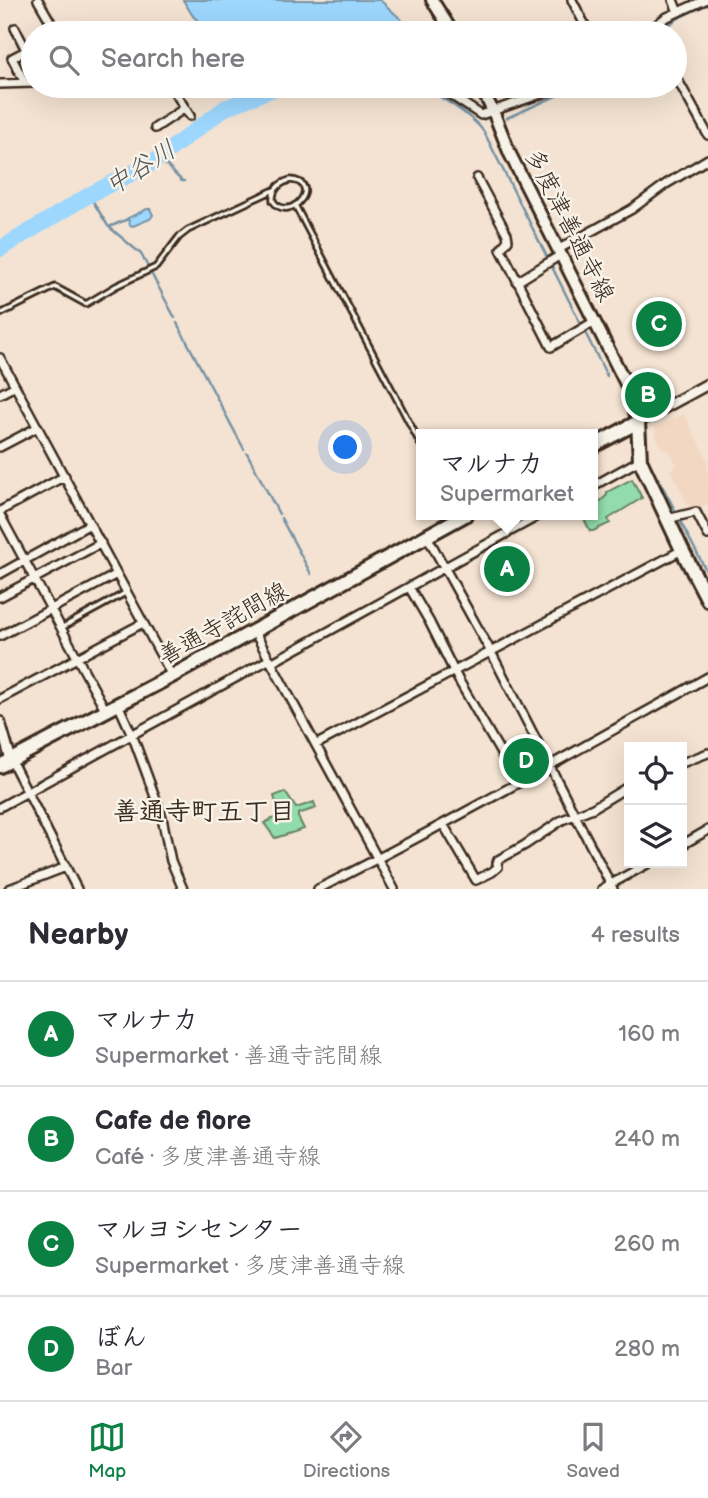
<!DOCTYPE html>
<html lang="en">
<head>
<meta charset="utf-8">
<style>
	body { margin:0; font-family:"Balsamiq Sans","Klee One",sans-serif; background:#f2f2f3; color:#2b2b33 }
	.controls { position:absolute; right:21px; bottom:21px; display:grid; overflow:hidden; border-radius:0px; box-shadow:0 7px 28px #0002 }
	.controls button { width:63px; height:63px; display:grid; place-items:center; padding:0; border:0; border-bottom:2px solid #e1e1e2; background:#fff; color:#2b2b33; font:35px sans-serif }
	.you { position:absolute; left:346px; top:448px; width:24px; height:24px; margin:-18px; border:5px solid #fff; border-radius:50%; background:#1a73e8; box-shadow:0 0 0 10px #1a73e833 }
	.badge { display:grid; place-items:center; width:46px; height:46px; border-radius:50%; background:#0b8043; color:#fff; font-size:23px; font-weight:700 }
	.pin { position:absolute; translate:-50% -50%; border:4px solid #fff; box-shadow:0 2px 7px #0006 }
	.popup { position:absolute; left:416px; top:429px; width:182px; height:91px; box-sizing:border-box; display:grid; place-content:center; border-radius:0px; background:#fff; filter:drop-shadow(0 2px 5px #0005); font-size:23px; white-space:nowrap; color:#7c7c81 }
	.popup b { font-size:26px; color:#2b2b33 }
	.popup::after { content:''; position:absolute; left:50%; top:100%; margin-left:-14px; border:14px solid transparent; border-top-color:#fff }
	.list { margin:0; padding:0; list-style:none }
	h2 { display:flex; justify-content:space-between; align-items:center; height:91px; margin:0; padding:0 28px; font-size:30px }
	h2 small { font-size:23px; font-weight:400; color:#7c7c81 }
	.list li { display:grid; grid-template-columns:46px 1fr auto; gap:21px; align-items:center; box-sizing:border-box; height:105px; padding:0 28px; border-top:2px solid #e1e1e2 }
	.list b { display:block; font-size:26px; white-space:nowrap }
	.list p { margin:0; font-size:23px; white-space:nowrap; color:#7c7c81 }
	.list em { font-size:23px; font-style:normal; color:#7c7c81 }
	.icon { flex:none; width:38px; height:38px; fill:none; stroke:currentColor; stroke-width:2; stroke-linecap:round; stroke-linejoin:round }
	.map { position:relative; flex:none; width:708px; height:889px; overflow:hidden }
	.search { position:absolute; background:#fff; box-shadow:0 7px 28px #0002; left:21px; right:21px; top:21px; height:77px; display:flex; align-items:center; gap:18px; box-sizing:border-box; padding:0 24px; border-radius:38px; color:#7c7c81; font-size:26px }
	.sheet { height:511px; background:#fff }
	nav { display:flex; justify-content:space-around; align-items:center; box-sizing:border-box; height:98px; border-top:2px solid #e1e1e2; background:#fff; font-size:19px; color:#7c7c81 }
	nav a { display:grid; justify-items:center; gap:4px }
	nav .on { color:#0b8043 }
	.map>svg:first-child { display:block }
</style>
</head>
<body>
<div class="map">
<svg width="708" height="889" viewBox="0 0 708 889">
	<rect width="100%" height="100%" fill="#f4e3d2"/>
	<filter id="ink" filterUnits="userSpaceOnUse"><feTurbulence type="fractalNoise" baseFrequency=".0143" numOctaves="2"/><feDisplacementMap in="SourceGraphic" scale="14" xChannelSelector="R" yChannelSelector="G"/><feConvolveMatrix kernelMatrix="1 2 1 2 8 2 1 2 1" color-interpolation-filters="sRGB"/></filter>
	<g filter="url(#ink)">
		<path fill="#f2d8c2" d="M684,414L708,460V504L692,512L670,470L677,465L670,452L662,448L655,434L656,428Z"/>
		<path fill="#92dcab" stroke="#668364" stroke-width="2" d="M632,479L642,498L608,519L610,523L593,531H590L582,515H593V508L607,495V492Z
			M285,792L296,808L314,802L316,808L298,814V817L304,829L275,838L264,823L280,815L274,796Z"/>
		<path fill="#9dd7fe" stroke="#7692a4" stroke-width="2" d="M183,0H380L416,33H210L193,16Z
			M147,209H150L153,215L150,219L133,226L130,225L129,221L127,219L128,218Z"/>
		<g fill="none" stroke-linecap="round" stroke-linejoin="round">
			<path stroke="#7692a4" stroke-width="2.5" d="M656,33L682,16L708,4
				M417,86C437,93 472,115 484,132L607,376
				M507,118L578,86
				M159,158L182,181H184
				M89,195L108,226L141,254L148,267
				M109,227L128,219
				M151,273L175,318
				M177,323L244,449
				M247,453L279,514
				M658,478L676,512
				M281,518L311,574
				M679,519L708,574"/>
			<path stroke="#9dd7fe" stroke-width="16" d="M0,249L89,195L152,163L225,108L280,86"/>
			<defs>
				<path id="service" d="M290,180C324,182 290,225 273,201C272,189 280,183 290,180Z
					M295,205L421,445
					M0,314L55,287L86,304L116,286L156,267L179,237L188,230L274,190
					M63,627L127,592"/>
				<path id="minor" d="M38,0L57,33
					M572,0L589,33
					M673,0L678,12
					M15,28L26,50
					M646,33L665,18L705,0
					M675,75L708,135
					M25,83L12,58L33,47
					M0,84L33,83
					M171,86L190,116
					M437,86L481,115L564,86
					M155,128L185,108
					M477,178L507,234L508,240L501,249L551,347L595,321
					M559,249L632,209L666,184L708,159
					M517,282L562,254
					M0,358L172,676
					M0,394L15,386
					M0,447L38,427
					M593,486L640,460
					M0,511L65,476
					M0,515L106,711
					M667,519L696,512L708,535
					M427,536L491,652L613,889
					M0,574L90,524
					M409,587L429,621L458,679L518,783
					M0,597L101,543
					M254,631L394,889
					M0,636L117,574
					M271,663L540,515
					M0,699L143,623
					M118,704L133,737L161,813L171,861L183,889
					M317,744L682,550
					M11,760L77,889
					M682,763L708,753
					M0,807L270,659
					M443,824L476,880L492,872L498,867L497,863L498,860L525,845L562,820L593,808L629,786
					M682,845L708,830
					M9,889L66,867
					M318,889C450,823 579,749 708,677
					M602,889L649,863"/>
				<path id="tertiary" d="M638,422L708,384
					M0,722L11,760"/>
				<path id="secondary" d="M432,0L453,33
					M480,86L493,111L510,154L628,388L638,422"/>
				<path id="primary" d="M593,446L638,422L640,460L682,550L708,600
					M0,766L172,676L465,515"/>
			</defs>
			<use href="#service" stroke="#3b2a1e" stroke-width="9"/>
			<use href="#minor" stroke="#3b2a1e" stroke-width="12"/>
			<use href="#tertiary" stroke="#3b2a1e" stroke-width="14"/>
			<use href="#secondary" stroke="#3b2a1e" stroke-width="16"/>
			<use href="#primary" stroke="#3b2a1e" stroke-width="18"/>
			<use href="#service" stroke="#f7f3e8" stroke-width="3.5"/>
			<use href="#minor" stroke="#f7f3e8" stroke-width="7"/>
			<use href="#tertiary" stroke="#f7f3e8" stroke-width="9"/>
			<use href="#secondary" stroke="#f7f3e8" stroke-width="10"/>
			<use href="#primary" stroke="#f7f3e8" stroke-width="12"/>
		</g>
	</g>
	<g text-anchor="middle" stroke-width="5" stroke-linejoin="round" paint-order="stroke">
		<g font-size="24" fill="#3b2a1e" stroke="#f7f3e8">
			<text transform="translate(570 225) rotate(63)" y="8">多度津善通寺線</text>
			<text transform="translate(223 623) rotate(-29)" y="8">善通寺詫間線</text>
		</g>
		<g font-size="26" font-style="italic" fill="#545556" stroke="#f7f3e8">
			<text transform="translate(140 167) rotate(-32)" y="9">中谷川</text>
		</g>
		<g font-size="26" font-weight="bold" fill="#3b2a1e" stroke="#f7f3e8">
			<text x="204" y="820">善通寺町五丁目</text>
		</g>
	</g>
</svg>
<div class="controls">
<button><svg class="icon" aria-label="locate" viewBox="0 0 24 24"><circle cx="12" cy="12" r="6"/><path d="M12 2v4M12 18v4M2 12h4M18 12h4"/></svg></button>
<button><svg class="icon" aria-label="layers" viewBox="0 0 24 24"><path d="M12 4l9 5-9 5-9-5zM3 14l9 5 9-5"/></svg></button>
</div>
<div class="you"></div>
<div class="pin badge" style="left:507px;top:569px">A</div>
<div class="popup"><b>マルナカ</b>Supermarket</div>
<div class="pin badge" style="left:648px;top:395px">B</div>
<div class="pin badge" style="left:659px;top:324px">C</div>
<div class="pin badge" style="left:526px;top:761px">D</div>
<div class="search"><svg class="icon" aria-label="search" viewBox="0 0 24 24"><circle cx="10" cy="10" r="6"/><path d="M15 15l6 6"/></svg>Search here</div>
</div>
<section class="sheet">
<h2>Nearby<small>4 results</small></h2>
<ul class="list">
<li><span class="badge">A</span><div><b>マルナカ</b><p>Supermarket · 善通寺詫間線</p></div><em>160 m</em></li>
<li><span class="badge">B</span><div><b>Cafe de flore</b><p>Café · 多度津善通寺線</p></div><em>240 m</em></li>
<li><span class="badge">C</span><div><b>マルヨシセンター</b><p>Supermarket · 多度津善通寺線</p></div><em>260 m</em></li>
<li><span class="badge">D</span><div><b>ぼん</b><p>Bar</p></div><em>280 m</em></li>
</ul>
</section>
<nav>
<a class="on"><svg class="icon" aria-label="map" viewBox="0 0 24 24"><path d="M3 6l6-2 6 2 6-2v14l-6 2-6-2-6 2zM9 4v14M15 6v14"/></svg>Map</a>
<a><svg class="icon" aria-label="directions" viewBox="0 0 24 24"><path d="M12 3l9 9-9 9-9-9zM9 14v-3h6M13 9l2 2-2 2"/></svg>Directions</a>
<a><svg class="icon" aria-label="saved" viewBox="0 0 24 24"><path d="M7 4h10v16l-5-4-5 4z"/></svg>Saved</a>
</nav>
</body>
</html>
